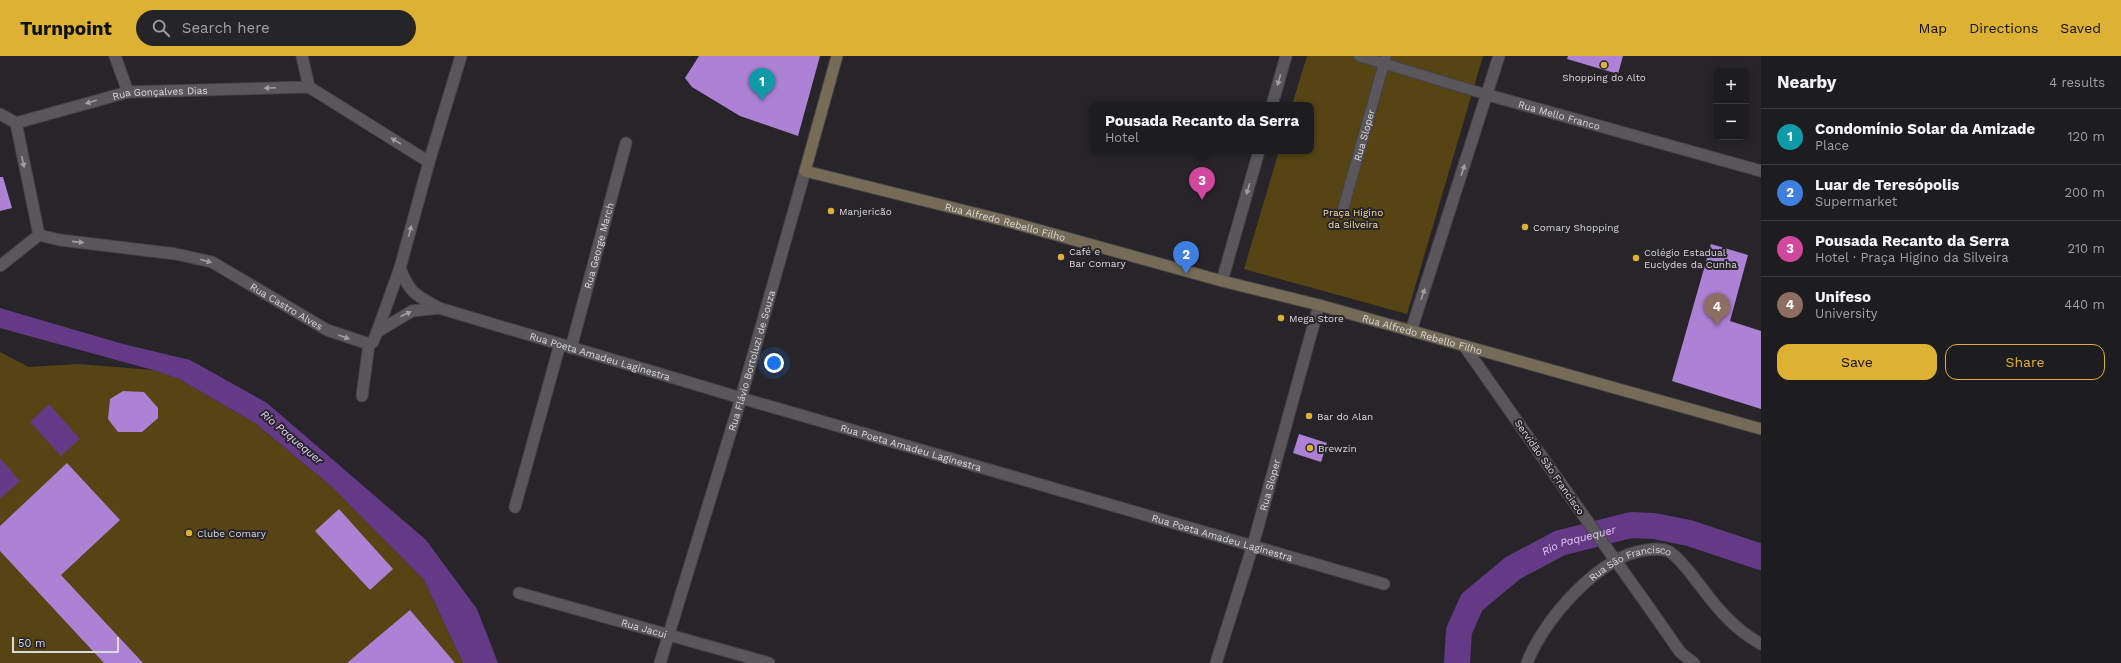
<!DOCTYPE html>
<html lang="en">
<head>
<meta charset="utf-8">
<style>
	body { margin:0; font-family:"Work Sans",sans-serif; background:#252528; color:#f1f3f6 }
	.controls { position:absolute; right:12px; top:12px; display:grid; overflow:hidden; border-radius:8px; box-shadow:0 2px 10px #0003 }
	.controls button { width:36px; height:36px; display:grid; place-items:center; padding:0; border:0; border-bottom:1px solid #3b3a3d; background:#1d1c1f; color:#f1f3f6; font:20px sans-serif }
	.scale { position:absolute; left:12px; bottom:10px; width:107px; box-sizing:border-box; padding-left:4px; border:2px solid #dad9dc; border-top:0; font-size:11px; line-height:14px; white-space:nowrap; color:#dad9dc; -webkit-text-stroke:3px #272529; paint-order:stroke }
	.you { position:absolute; left:774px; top:307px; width:14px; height:14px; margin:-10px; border:3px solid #fff; border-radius:50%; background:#1a73e8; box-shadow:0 0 0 6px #1a73e833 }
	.badge { display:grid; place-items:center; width:26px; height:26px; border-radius:50%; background:#ddb133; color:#fff; font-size:13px; font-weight:700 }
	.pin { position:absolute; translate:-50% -33px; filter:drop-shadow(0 1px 2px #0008) }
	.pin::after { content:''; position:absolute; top:21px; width:14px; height:12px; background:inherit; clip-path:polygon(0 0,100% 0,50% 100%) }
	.popup { position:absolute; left:1090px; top:46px; width:224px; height:52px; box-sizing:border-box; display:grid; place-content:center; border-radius:8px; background:#1d1c1f; filter:drop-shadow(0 1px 3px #0005); font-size:13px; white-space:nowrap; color:#a0a1a4 }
	.popup b { font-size:15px; color:#f1f3f6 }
	.popup::after { content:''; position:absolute; left:50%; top:100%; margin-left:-8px; border:8px solid transparent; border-top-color:#1d1c1f }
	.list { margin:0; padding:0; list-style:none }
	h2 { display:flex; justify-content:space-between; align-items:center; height:52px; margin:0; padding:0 16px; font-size:17px }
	h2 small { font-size:13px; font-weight:400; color:#a0a1a4 }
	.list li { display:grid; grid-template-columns:26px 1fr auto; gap:12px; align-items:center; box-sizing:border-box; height:56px; padding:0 16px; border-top:1px solid #3b3a3d }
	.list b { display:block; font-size:15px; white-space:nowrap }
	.list p { margin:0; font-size:13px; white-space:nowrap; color:#a0a1a4 }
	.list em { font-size:13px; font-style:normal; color:#a0a1a4 }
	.actions { display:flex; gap:8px; padding:12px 16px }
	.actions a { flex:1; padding:9px 0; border:1px solid #ddb133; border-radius:12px; text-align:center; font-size:14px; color:#ddb133 }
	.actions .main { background:#ddb133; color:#111 }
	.icon { flex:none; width:22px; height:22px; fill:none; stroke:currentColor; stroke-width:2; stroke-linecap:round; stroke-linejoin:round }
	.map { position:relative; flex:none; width:1761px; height:607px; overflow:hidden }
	header { display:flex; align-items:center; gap:24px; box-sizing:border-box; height:56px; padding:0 20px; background:#ddb133; color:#111 }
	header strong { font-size:19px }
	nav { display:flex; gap:22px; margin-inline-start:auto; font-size:14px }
	.search { width:280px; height:36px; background:#252528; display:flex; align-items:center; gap:10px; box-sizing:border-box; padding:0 14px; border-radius:22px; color:#a0a1a4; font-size:15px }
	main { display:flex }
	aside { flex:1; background:#1d1c1f }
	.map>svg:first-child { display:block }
</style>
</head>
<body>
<header>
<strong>Turnpoint</strong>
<div class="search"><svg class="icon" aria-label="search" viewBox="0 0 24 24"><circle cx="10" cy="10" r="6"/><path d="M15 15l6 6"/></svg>Search here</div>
<nav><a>Map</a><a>Directions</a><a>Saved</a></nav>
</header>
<main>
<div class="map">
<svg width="1761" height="607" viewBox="0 0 1761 607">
	<rect width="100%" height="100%" fill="#272529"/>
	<path fill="#564414" d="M1307,0H1483L1407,258L1244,213L1279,95H1311V49H1292Z
		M0,296L29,311L78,308L153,314L179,323L255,367L331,430L424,524L463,607H0Z"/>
	<path fill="#643986" d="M0,252L123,288L190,304L267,347L426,484L477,553L498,607H463L424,524L331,430L255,367L179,323L153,314L0,272Z
		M49,348L80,383L61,400L30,366Z
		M0,402L20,425L0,443Z"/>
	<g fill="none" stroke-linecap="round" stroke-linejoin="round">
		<path stroke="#643986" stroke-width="26" id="s1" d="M1457,607L1459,575L1472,546L1513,512L1560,487L1631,469L1654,470L1689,477L1761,501"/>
	</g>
	<path fill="#ad82d5" d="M699,0H820L798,80L740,60L692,31L685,22Z
		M1568,0H1623L1618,18L1567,3Z
		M0,121H3L12,152L0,155Z
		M1711,188L1748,199L1730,265L1761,275V353L1672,325Z
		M123,335L144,336L158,352V362L142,376H118L108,363L110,343Z
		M1299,378L1327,387L1321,406L1293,397Z
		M67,407L120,464L61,519L143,607H104L0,495V470Z
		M339,453L393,513L370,534L315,475Z
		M410,554L455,607H347Z"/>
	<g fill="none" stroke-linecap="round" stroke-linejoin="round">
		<defs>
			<g id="pedestrian">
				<path d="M1359,0L1488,39"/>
				<path id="s2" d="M1342,157L1386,0"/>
			</g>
			<g id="minor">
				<path d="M115,0L128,36"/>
				<path d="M302,0L309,31"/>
				<path id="s3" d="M1488,39L1761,115"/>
				<path d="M0,58L16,67"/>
				<path id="s4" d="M16,67L128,36L309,31L429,106"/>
				<path d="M16,67L39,179"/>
				<path id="s5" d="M39,179L60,184L176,198L212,206L327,274L369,288L373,286L377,276L400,212L429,106L461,0"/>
				<path d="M0,210L39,179"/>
				<path id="s6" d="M400,212C410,238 416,239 439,252L741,342L1384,528"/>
				<path d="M377,276L412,255L439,252"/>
				<path d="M1465,291L1576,449"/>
				<path id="s7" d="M571,292L626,87"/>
				<path d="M362,340L369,288"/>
				<path d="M515,451L560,288"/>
				<path id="s8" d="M519,537L769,607"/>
				<path d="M1648,550L1680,596L1694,607"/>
			</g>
			<g id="tertiary">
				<path d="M1272,49L1286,0"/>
				<path d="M1222,225L1259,95"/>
				<path d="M1411,275L1499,0"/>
				<path id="s9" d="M660,607L741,342L805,115"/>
				<path id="s10" d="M1216,607L1253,489L1319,249"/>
				<path id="s11" d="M1527,607C1543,564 1599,500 1646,494C1654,493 1663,492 1670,496C1683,505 1692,520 1702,532C1719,555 1736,574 1761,588"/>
			</g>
			<g id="secondary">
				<path id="s12" d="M837,0L805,115L1006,165L1222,225L1319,249L1761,373"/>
			</g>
		</defs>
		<use href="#pedestrian" stroke="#454346" stroke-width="12"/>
		<use href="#minor" stroke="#454346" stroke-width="13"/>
		<use href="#tertiary" stroke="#454346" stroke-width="13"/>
		<use href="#secondary" stroke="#454346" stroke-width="13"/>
		<use href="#pedestrian" stroke="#59575c" stroke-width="10"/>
		<use href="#minor" stroke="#59575c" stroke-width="11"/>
		<use href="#tertiary" stroke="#59575c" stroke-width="11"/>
		<use href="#secondary" stroke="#766b57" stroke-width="11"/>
		<defs>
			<path id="minor-bridge" d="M1576,449L1648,550"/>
		</defs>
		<use href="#minor-bridge" stroke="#454346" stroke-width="13" stroke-linecap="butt"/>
		<use href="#minor-bridge" stroke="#59575c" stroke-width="11"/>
	</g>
	<defs><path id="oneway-solid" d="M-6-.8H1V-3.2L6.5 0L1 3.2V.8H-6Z"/></defs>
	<g fill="#a09ea2">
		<use href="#oneway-solid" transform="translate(1279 24) rotate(106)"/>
		<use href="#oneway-solid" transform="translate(270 32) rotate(178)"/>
		<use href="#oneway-solid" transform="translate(91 46) rotate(164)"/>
		<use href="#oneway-solid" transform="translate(396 85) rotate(-148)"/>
		<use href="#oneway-solid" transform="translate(23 106) rotate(78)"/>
		<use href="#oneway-solid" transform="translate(1463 114) rotate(-72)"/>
		<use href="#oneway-solid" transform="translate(1248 133) rotate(106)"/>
		<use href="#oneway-solid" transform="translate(410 175) rotate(-75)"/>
		<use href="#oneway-solid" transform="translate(78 186) rotate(6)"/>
		<use href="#oneway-solid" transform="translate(206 205) rotate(16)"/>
		<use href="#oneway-solid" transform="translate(1423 238) rotate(-72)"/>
		<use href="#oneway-solid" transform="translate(406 258) rotate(-25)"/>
		<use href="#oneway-solid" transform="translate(344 281) rotate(20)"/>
	</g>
	<g fill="#ddb133" stroke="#272529" stroke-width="1.5">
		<circle cx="1604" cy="9" r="4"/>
		<circle cx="831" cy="155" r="4"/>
		<circle cx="1525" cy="171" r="4"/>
		<circle cx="1061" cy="201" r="4"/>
		<circle cx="1636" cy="202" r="4"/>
		<circle cx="1281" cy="262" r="4"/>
		<circle cx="1309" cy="360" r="4"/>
		<circle cx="1310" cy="392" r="4"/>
		<circle cx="189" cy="477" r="4"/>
	</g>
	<g text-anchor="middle" stroke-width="4" stroke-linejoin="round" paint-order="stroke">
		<g font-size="10" fill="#dad9dc" stroke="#272529" text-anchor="start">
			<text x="1604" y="25" text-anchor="middle">Shopping do Alto</text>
			<text x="839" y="159">Manjericão</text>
			<text x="1533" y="175">Comary Shopping</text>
			<text x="1069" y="199">Café e<tspan x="1069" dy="12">Bar Comary</tspan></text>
			<text x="1644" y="200">Colégio Estadual<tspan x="1644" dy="12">Euclydes da Cunha</tspan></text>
			<text x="1289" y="266">Mega Store</text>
			<text x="1317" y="364">Bar do Alan</text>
			<text x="1318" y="396">Brewzin</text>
			<text x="197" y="481">Clube Comary</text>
		</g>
		<g font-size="10" fill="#dad9dc" stroke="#272529">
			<text dy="4" stroke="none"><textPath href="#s4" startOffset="148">Rua Gonçalves Dias</textPath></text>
			<text dy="4" stroke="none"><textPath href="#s3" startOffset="74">Rua Mello Franco</textPath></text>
			<text dy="4" stroke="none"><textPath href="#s2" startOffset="81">Rua Sloper</textPath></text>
			<text dy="4" stroke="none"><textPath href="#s12" startOffset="326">Rua Alfredo Rebello Filho</textPath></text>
			<text dy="4" stroke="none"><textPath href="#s7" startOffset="106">Rua George March</textPath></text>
			<text dy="4" stroke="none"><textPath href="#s5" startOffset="262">Rua Castro Alves</textPath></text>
			<text dy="4" stroke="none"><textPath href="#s12" startOffset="758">Rua Alfredo Rebello Filho</textPath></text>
			<text dy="4" stroke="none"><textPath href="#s6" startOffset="226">Rua Poeta Amadeu Laginestra</textPath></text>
			<text dy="4" stroke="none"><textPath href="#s9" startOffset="316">Rua Flávio Bortoluzi de Souza</textPath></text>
			<text dy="4" stroke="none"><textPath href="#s6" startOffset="550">Rua Poeta Amadeu Laginestra</textPath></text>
			<text transform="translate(1550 411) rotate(55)" y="4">Servidão São Francisco</text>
			<text dy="4" stroke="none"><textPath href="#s10" startOffset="186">Rua Sloper</textPath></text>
			<text dy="4" stroke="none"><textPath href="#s6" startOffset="874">Rua Poeta Amadeu Laginestra</textPath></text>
			<text dy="4" stroke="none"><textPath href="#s11" startOffset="151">Rua São Francisco</textPath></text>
			<text dy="4" stroke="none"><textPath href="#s8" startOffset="130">Rua Jacuí</textPath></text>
		</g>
		<g font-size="10" fill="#fcdf98" stroke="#272529">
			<text x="1353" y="160">Praça Higino<tspan x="1353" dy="12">da Silveira</tspan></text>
		</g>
		<g font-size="11" font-style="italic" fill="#e0caf5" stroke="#272529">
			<text transform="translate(292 381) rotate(40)" y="4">Rio Paquequer</text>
			<text dy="4" stroke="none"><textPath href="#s1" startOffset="189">Rio Paquequer</textPath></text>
		</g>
	</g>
</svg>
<div class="controls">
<button>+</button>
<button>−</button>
</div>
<div class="scale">50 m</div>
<div class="you"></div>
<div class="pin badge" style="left:762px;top:45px;background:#0f9aa8">1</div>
<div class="pin badge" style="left:1186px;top:218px;background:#3f7fe0">2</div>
<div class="pin badge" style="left:1202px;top:144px;background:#d1479c">3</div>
<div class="popup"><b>Pousada Recanto da Serra</b>Hotel</div>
<div class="pin badge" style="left:1717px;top:270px;background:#8d6e63">4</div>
</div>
<aside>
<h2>Nearby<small>4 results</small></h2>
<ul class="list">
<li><span class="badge" style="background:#0f9aa8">1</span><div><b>Condomínio Solar da Amizade</b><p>Place</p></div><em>120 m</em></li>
<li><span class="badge" style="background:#3f7fe0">2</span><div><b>Luar de Teresópolis</b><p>Supermarket</p></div><em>200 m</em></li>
<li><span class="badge" style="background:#d1479c">3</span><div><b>Pousada Recanto da Serra</b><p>Hotel · Praça Higino da Silveira</p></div><em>210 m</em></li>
<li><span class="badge" style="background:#8d6e63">4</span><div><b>Unifeso</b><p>University</p></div><em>440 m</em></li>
</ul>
<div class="actions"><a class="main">Save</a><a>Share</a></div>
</aside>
</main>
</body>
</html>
